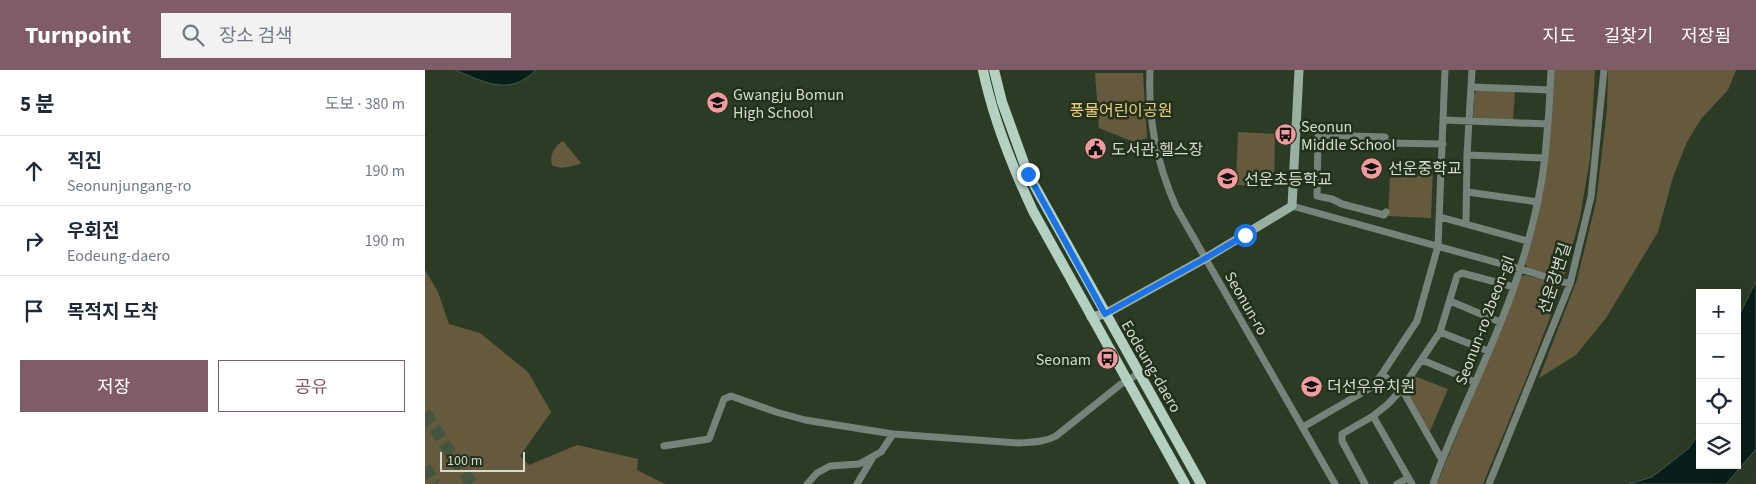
<!DOCTYPE html>
<html lang="ko">
<head>
<meta charset="utf-8">
<style>
	body { margin:0; font-family:"Source Sans 3","Noto Sans KR",sans-serif; background:#f2f2f3; color:#1f2937 }
	.controls { position:absolute; right:15px; bottom:15px; display:grid; overflow:hidden; border-radius:0px; box-shadow:0 5px 20px #0002 }
	.controls button { width:45px; height:45px; display:grid; place-items:center; padding:0; border:0; border-bottom:1px solid #e0e1e3; background:#fff; color:#1f2937; font:25px sans-serif }
	.scale { position:absolute; left:15px; bottom:12px; width:85px; box-sizing:border-box; padding-left:5px; border:2px solid #d3ddce; border-top:0; font-size:14px; line-height:18px; white-space:nowrap; color:#d3ddce; -webkit-text-stroke:4px #22311b; paint-order:stroke }
	.stop { position:absolute; width:15px; height:15px; margin:-11px; border:4px solid #1a73e8; border-radius:50%; background:#fff }
	.stop.end { background:#1a73e8; border-color:#fff; box-shadow:0 1px 5px #0008 }
	.list { margin:0; padding:0; list-style:none }
	h2 { display:flex; justify-content:space-between; align-items:center; height:65px; margin:0; padding:0 20px; font-size:21px }
	h2 small { font-size:16px; font-weight:400; color:#747a83 }
	.list li { display:grid; grid-template-columns:32px 1fr auto; gap:15px; align-items:center; box-sizing:border-box; height:70px; padding:0 20px; border-top:1px solid #e0e1e3 }
	.list b { display:block; font-size:19px; white-space:nowrap }
	.list p { margin:0; font-size:16px; white-space:nowrap; color:#747a83 }
	.list em { font-size:16px; font-style:normal; color:#747a83 }
	.actions { display:flex; gap:10px; padding:15px 20px }
	.actions a { flex:1; padding:11px 0; border:1px solid #7f5c66; border-radius:0px; text-align:center; font-size:18px; color:#7f5c66 }
	.actions .main { background:#7f5c66; color:#fff }
	.icon { flex:none; width:28px; height:28px; fill:none; stroke:currentColor; stroke-width:2; stroke-linecap:round; stroke-linejoin:round }
	.map { position:relative; flex:none; width:1331px; height:414px; overflow:hidden }
	header { display:flex; align-items:center; gap:30px; box-sizing:border-box; height:70px; padding:0 25px; background:#7f5c66; color:#fff }
	header strong { font-size:24px }
	nav { display:flex; gap:28px; margin-inline-start:auto; font-size:18px }
	.search { width:350px; height:45px; background:#f2f2f3; display:flex; align-items:center; gap:12px; box-sizing:border-box; padding:0 18px; border-radius:0px; color:#747a83; font-size:19px }
	main { display:flex }
	aside { flex:1; background:#fff }
	.map>svg:first-child { display:block }
</style>
</head>
<body>
<header>
<strong>Turnpoint</strong>
<div class="search"><svg class="icon" aria-label="search" viewBox="0 0 24 24"><circle cx="10" cy="10" r="6"/><path d="M15 15l6 6"/></svg>장소 검색</div>
<nav><a>지도</a><a>길찾기</a><a>저장됨</a></nav>
</header>
<main>
<aside>
<h2>5 분<small>도보 · 380 m</small></h2>
<ul class="list">
<li><svg class="icon" aria-label="ahead" viewBox="0 0 24 24"><path d="M12 20V5M6 11l6-6 6 6"/></svg><div><b>직진</b><p>Seonunjungang-ro</p></div><em>190 m</em></li>
<li><svg class="icon" aria-label="right" viewBox="0 0 24 24"><path d="M7 20v-9h11M14 6l5 5-5 5"/></svg><div><b>우회전</b><p>Eodeung-daero</p></div><em>190 m</em></li>
<li><svg class="icon" aria-label="arrive" viewBox="0 0 24 24"><path d="M6 21V4h12l-3 4 3 4H6"/></svg><div><b>목적지 도착</b></div></li>
</ul>
<div class="actions"><a class="main">저장</a><a>공유</a></div>
</aside>
<div class="map">
<svg width="1331" height="414" viewBox="0 0 1331 414">
	<rect width="100%" height="100%" fill="#2c3c24"/>
	<path fill="#665a3e" d="M1129,0H1170L1165,89L1155,147L1140,204L1136,207L1103,198L1100,194L1112,151L1119,112Z
		M1183,0H1311L1303,20L1276,49L1262,72L1248,107L1233,162L1181,248L1151,285L1114,308L1152,210L1171,132L1182,40Z
		M670,3H718L722,68L709,72L674,58Z
		M1056,20L1090,21L1088,50L1048,49L1049,25L1051,21Z
		M813,62L850,64L849,116L811,115Z
		M138,71L156,93L155,94C144,97 136,100 127,95C124,85 130,76 138,71Z
		M966,91L1008,94L1006,148L963,146Z
		M0,200L13,222L24,254L55,263L103,302L126,342L95,386L104,395L152,375L213,389L212,400L240,414H0Z
		M1100,205L1132,213L1134,215L1135,221L1106,297L1058,414H1012L1095,207Z
		M989,306L1023,319L1005,361L981,320Z"/>
	<path fill="#071e1b" stroke="#445751" d="M30,0H111C84,27 60,12 30,0Z
		M1331,211V379L1301,414H1204L1227,407L1263,379L1275,363V395H1312V250Z"/>
	<g fill="none" stroke-linecap="round" stroke-linejoin="round">
		<path stroke="#45543e" stroke-width="12" stroke-dasharray="12 6" stroke-linecap="butt" d="M0,343L30,390L47,414
			M0,397L11,414"/>
		<path stroke="#76837b" stroke-width="7" d="M725,0C723,50 731,91 751,137L910,414
			M1046,17L1125,20
			M1018,50L1123,54
			M1042,85L1120,88
			M1042,122L1113,132
			M867,136L1095,199L1145,214
			M961,142L959,145L917,134L907,129L892,126L893,65L960,67V73L1018,74
			M1015,147L1102,171
			M1041,154L1042,85L1047,0
			M1025,231L1075,252
			M1015,262L1063,281
			M997,290L1050,312
			M957,304L979,323L1017,390
			M948,346L987,414
			M878,357L947,317L957,304L992,251L1013,176L1020,0
			M239,376L284,369L299,329L306,326L351,342L380,350L468,364L594,373C607,372 620,372 631,366L696,314L715,303
			M382,414L392,403L405,396L434,394L456,382L468,364
			M432,414L448,387
			M940,414L917,371V364L948,346L963,334L976,320L1015,262L1032,206L1037,203L1089,217
			M972,414L983,408
			M1008,414C1032,347 1066,284 1089,217C1103,176 1115,131 1120,87C1123,58 1125,29 1126,0
			M1064,414L1145,214L1166,127L1179,0"/>
		<path stroke="#99afa2" stroke-width="9" d="M666,247L680,244L781,188L867,136L874,0"/>
		<path stroke="#b4d0c0" stroke-width="10" d="M558,0C568,49 587,96 608,141L760,414
			M569,0L577,32L603,104L776,414"/>
	</g>
	<g fill="none" stroke-linecap="round" stroke-linejoin="round">
		<path stroke="#1a73e8" stroke-width="6" d="M603,104L680,244L781,188L820,165"/>
	</g>
	<defs>
		<symbol id="school-disc" viewBox="-11 -11 22 22"><circle r="9.5" fill="#f49b9f" stroke="#22311b"/><path d="M0-5L7-2L0 1L-7-2ZM-4 1L0 2.5L4 1V4Q0 6-4 4Z" fill="#111"/></symbol>
		<symbol id="bus-disc" viewBox="-11 -11 22 22"><circle r="9.5" fill="#f49b9f" stroke="#22311b"/><path d="M-5-6H5V4H4V6H2V4H-2V6H-4V4H-5ZM-3.5-4V0h7V-4ZM-3.5 1.2v1.5H-2V1.2ZM2 1.2v1.5H3.5V1.2Z" fill="#111"/></symbol>
		<symbol id="civic-disc" viewBox="-11 -11 22 22"><circle r="9.5" fill="#f49b9f" stroke="#22311b"/><path d="M-.6-6.5H3V-4.5H.6V-3L4-1V1h2V6H-6V1h2V-1L-.6-3ZM-1.2 2.5V6h2.4V2.5Z" fill="#111"/></symbol>
	</defs>
	<g fill-rule="evenodd">
		<use href="#school-disc" x="280" y="20" width="25" height="25"/>
		<use href="#bus-disc" x="848" y="52" width="25" height="25"/>
		<use href="#civic-disc" x="658" y="66" width="25" height="25"/>
		<use href="#school-disc" x="934" y="86" width="25" height="25"/>
		<use href="#school-disc" x="790" y="96" width="25" height="25"/>
		<use href="#bus-disc" x="670" y="276" width="25" height="25"/>
		<use href="#school-disc" x="874" y="304" width="25" height="25"/>
	</g>
	<g text-anchor="middle" stroke-width="5" stroke-linejoin="round" paint-order="stroke">
		<g font-size="16" fill="#d3ddce" stroke="#22311b" text-anchor="start">
			<text x="308" y="30">Gwangju Bomun<tspan x="308" dy="18">High School</tspan></text>
			<text x="876" y="62">Seonun<tspan x="876" dy="18">Middle School</tspan></text>
			<text x="686" y="85">도서관,헬스장</text>
			<text x="963" y="104">선운중학교</text>
			<text x="819" y="115">선운초등학교</text>
			<text x="666" y="295" text-anchor="end">Seonam</text>
			<text x="902" y="322">더선우유치원</text>
		</g>
		<g font-size="16" fill="#eccc7e" stroke="#22311b">
			<text x="696" y="46">풍물어린이공원</text>
		</g>
		<g font-size="16" fill="#d3ddce" stroke="#22311b">
			<text transform="translate(1129 208) rotate(-72)" y="6">선운강변길</text>
			<text transform="translate(822 233) rotate(60)" y="6">Seonun-ro</text>
			<text transform="translate(1059 250) rotate(-69)" y="6">Seonun-ro 2beon-gil</text>
			<text transform="translate(727 296) rotate(60)" y="6">Eodeung-daero</text>
		</g>
	</g>
</svg>
<div class="controls">
<button>+</button>
<button>−</button>
<button><svg class="icon" aria-label="locate" viewBox="0 0 24 24"><circle cx="12" cy="12" r="6"/><path d="M12 2v4M12 18v4M2 12h4M18 12h4"/></svg></button>
<button><svg class="icon" aria-label="layers" viewBox="0 0 24 24"><path d="M12 4l9 5-9 5-9-5zM3 14l9 5 9-5"/></svg></button>
</div>
<div class="scale">100 m</div>
<div class="stop" style="left:820px;top:165px"></div>
<div class="stop end" style="left:603px;top:104px"></div>
</div>
</main>
</body>
</html>
